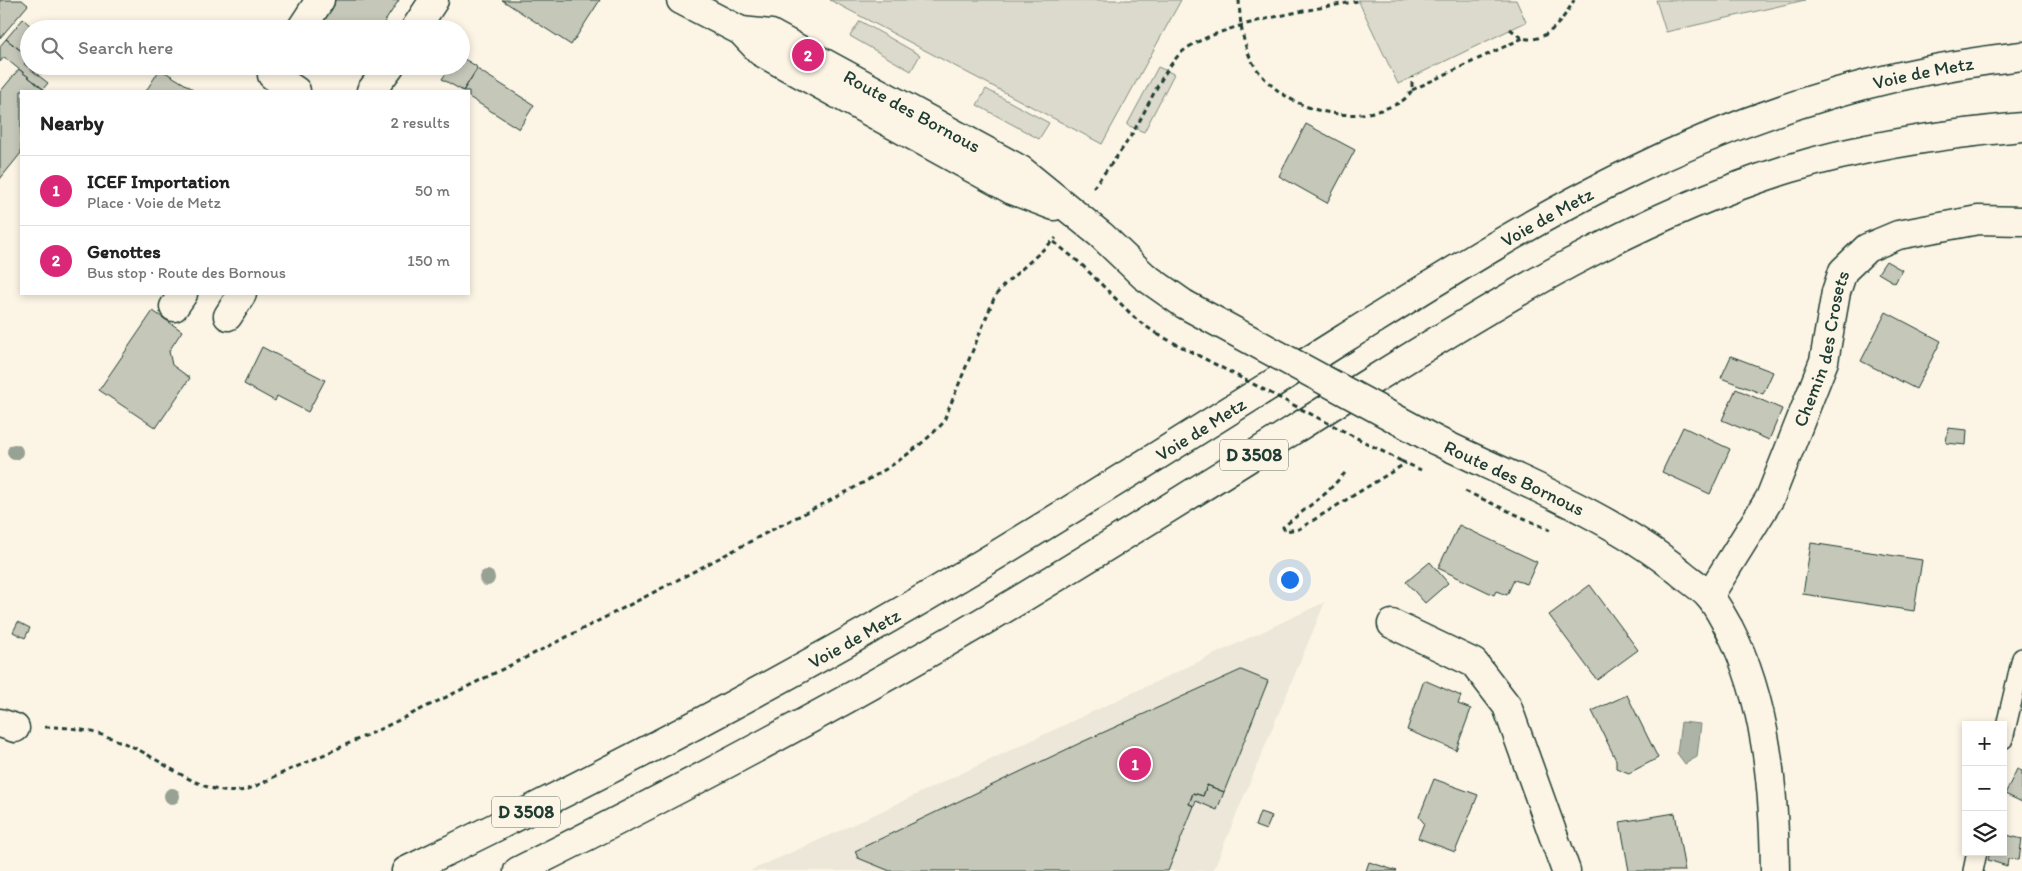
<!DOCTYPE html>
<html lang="en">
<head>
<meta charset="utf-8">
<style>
	body { margin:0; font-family:Itim,sans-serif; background:#f2f2f2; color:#222 }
	.controls { position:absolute; right:15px; bottom:15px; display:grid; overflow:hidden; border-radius:0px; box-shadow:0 2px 8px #0003 }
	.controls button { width:45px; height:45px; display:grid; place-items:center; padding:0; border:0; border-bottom:1px solid #e0e0e0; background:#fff; color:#222; font:25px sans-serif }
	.you { position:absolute; left:1289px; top:579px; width:18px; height:18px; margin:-12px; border:4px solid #fff; border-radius:50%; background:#1a73e8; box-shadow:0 0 0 8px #1a73e833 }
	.badge { display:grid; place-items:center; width:32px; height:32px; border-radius:50%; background:#db2777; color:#fff; font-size:16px; font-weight:700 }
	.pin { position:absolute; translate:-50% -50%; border:2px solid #fff; box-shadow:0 1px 5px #0006 }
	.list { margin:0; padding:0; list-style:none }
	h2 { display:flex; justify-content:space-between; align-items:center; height:65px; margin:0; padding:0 20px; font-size:21px }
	h2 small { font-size:16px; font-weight:400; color:#767676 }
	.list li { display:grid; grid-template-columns:32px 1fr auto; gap:15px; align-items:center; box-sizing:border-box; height:70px; padding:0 20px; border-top:1px solid #e0e0e0 }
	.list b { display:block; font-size:19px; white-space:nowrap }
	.list p { margin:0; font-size:16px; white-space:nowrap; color:#767676 }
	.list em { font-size:16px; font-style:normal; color:#767676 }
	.icon { flex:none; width:28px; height:28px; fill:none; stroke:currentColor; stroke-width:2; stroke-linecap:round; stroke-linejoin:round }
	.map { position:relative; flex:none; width:2022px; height:871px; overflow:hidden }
	.search { position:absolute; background:#fff; box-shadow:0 2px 8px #0003; left:20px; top:20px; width:450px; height:55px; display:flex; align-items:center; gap:12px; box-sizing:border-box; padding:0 18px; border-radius:28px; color:#767676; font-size:19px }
	.panel { position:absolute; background:#fff; box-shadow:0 2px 8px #0003; left:20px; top:90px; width:450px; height:205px; border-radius:0px }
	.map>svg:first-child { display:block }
</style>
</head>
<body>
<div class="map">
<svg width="2022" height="871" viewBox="0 0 2022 871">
	<rect width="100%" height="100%" fill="#fcf5e5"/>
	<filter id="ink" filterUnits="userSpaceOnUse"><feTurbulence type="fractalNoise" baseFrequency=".02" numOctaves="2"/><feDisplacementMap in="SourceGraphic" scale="10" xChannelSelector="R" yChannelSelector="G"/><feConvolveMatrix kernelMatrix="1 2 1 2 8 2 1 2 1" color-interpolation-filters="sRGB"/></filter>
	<g filter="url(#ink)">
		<path fill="#ece7d8" d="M1325,602L1213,871H750L837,832Z"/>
		<path fill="#dcdacc" stroke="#7e8c80" d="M830,0H1181L1102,144Z
			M1358,0H1516L1526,22L1398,84Z
			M1656,0H1805L1666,32Z
			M860,21L920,55L911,71L850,36Z
			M1158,67L1174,74L1144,132L1127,125Z
			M986,89L1049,123L1039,139L977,105Z"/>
		<path fill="#aeb3a7" stroke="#758479" d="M1681,722L1701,724L1697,757L1685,764L1677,753Z"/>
		<path fill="#c5c7b9" stroke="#1f3d34" d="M0,0H22L28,5L0,38Z
			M334,0H399L380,29H315Z
			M502,0H600L571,45Z
			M23,19L34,29H29V57L6,39Z
			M6,39L29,57L24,64L48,83L43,89L4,57L0,62V46Z
			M461,57L476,66L477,69L463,91L442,79L451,66H461Z
			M19,69L45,91H21V153L0,179V92Z
			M160,69L193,89L192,91H146Z
			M477,69L534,105L519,129L469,97V91H463Z
			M1306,124L1355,150L1327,203L1279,176Z
			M1886,261L1902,270L1895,283L1878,273Z
			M153,311L182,331L169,351L172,365L190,378L156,428L99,390Z
			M1886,312L1941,341L1916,389L1861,361Z
			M262,347L325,380L308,412L277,396L275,401L244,384Z
			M1731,356L1773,372L1763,394L1721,378Z
			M1736,389L1782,409L1769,440L1722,420Z
			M1683,427L1730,449L1710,494L1662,472Z
			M1948,428L1967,430L1966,445L1946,443Z
			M1459,525L1537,562L1527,584L1514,580L1507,595L1496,591L1494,595L1438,568Z
			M1811,543L1922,560L1914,611L1803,594Z
			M1430,562L1448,583L1425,603L1406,582Z
			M1590,585L1638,650L1597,680L1549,615Z
			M18,622L30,628L25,638L13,632Z
			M1241,670L1268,681L1224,792L1207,785L1203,796L1193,793L1189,804L1194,806L1168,871H890L858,858L855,851L1080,743Z
			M1424,680L1461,696L1458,704L1471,709L1456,750L1407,730Z
			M1627,695L1658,758L1629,773L1616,768V760L1592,711Z
			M2017,769L2022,771V802L2005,794Z
			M1434,779L1478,795L1455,852L1418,838L1424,823L1419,817Z
			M1207,785L1224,792L1217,810L1196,801L1194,806L1189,804L1193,793L1203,796Z
			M1260,812L1272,816L1266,830L1255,826Z
			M1675,813L1685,871H1629L1620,822Z
			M2003,834L2022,839L2019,860L2008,859L2007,866L1988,860L1990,852H2003Z
			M1369,862L1397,871H1366Z"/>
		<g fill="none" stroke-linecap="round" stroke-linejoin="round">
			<defs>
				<path id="lane" d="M2003,739L2022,658
					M1973,871L1977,852"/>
				<g id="street">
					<path d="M301,29L320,0"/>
					<path d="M415,29L434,0"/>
					<path d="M278,66L272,75L296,91"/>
					<path d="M371,91L390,66"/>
					<path d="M174,307L183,294"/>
					<path d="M228,316L242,294"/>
					<path id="s1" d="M1709,596L1770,498L1824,361L1836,292L1843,271L1867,248L1898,235L1978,220L2022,221"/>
					<path d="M1392,624L1474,663L1507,706L1566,871"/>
					<path d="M0,723L15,728"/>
				</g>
				<g id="secondary">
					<path d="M681,0L741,31L761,52L1012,190L1054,206"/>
					<path id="s2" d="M741,31L771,34L1021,170L1101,235L1144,276L1184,304"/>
					<path id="s3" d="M1435,440C1516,479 1610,515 1680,572C1689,580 1701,587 1709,596C1717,605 1723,618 1729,628C1767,702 1774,789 1775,871"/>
				</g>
				<g id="highway">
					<path id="s4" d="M406,871C617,769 826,660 1026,537C1133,472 1238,405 1345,338C1435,282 1526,224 1621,177C1747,114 1883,71 2022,56"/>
					<path d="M518,871C688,786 856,698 1019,600C1135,530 1250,457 1365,385C1499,301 1637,216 1788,169C1863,146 1944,134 2022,127"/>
				</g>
			</defs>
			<use href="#lane" stroke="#1f3d34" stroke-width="22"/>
			<use href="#street" stroke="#1f3d34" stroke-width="31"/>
			<use href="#secondary" stroke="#1f3d34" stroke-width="31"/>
			<use href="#highway" stroke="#1f3d34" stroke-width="31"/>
			<path stroke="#1f3d34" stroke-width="3" stroke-dasharray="5 4" stroke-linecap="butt" d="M1239,0C1240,21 1242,44 1253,63C1278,105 1336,124 1381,110C1395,105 1404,103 1412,90V77
				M1510,29C1514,32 1519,36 1523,38C1546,45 1565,17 1574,0
				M1412,90L1523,38
				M1093,188C1107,169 1123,150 1135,129C1149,105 1159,78 1177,57C1204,25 1316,9 1358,1
				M1054,242L1080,263L1137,320L1157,334
				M1401,461L1421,470
				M1345,473L1326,493L1283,527L1285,531L1299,529L1406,463
				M1465,491L1550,530
				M45,727C76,726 105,734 133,747C163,761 204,796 238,791C252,790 267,780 280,774C319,757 357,740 395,722C521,661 645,598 768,532C828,500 896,473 943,423L995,296L1004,285L1056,238"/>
			<use href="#lane" stroke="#fcf5e5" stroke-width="19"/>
			<use href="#street" stroke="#fcf5e5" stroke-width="28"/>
			<use href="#secondary" stroke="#fcf5e5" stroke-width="28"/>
			<use href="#highway" stroke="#fcf5e5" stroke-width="28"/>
			<defs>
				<path id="secondary-bridge" d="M1184,304L1435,440"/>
			</defs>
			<use href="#secondary-bridge" stroke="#1f3d34" stroke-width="31" stroke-linecap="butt"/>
			<path stroke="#1f3d34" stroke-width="3" stroke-dasharray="5 4" stroke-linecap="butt" d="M1157,334L1401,461"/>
			<use href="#secondary-bridge" stroke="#fcf5e5" stroke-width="28"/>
		</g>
		<g fill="#97a194">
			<circle cx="15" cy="452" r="8"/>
			<circle cx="487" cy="578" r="8"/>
			<circle cx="172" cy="796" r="8"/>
		</g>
	</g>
	<g text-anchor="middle" stroke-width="4.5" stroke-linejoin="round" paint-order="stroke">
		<g fill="#fcf5e5" stroke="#617469" stroke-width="1">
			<rect x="1220" y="439.5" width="68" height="31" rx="4"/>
			<rect x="492" y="796.5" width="68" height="31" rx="4"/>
		</g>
		<g font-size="18" font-weight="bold" fill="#1f3d34">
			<text x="1254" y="461">D 3508</text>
			<text x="526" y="818">D 3508</text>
		</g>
		<g font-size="19" fill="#1f3d34" stroke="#fcf5e5">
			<text dy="7" stroke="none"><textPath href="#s4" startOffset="1721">Voie de Metz</textPath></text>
			<text dy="7" stroke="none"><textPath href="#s2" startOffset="191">Route des Bornous</textPath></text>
			<text dy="7" stroke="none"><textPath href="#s4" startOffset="1316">Voie de Metz</textPath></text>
			<text dy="7" stroke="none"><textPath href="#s1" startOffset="274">Chemin des Crosets</textPath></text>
			<text dy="7" stroke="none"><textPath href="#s4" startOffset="910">Voie de Metz</textPath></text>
			<text dy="7" stroke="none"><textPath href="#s3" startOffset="88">Route des Bornous</textPath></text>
			<text dy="7" stroke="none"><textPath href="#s4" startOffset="505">Voie de Metz</textPath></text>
		</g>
	</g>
</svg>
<div class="controls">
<button>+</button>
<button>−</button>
<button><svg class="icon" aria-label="layers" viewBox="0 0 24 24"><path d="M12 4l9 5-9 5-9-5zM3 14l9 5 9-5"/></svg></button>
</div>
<div class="you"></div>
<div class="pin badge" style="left:1135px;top:764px">1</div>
<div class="pin badge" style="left:808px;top:55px">2</div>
<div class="search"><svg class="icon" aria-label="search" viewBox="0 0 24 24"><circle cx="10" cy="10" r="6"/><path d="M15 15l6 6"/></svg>Search here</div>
<section class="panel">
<h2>Nearby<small>2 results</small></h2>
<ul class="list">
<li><span class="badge">1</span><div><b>ICEF Importation</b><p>Place · Voie de Metz</p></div><em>50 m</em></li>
<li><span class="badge">2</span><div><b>Genottes</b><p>Bus stop · Route des Bornous</p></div><em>150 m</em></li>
</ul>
</section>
</div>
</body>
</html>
